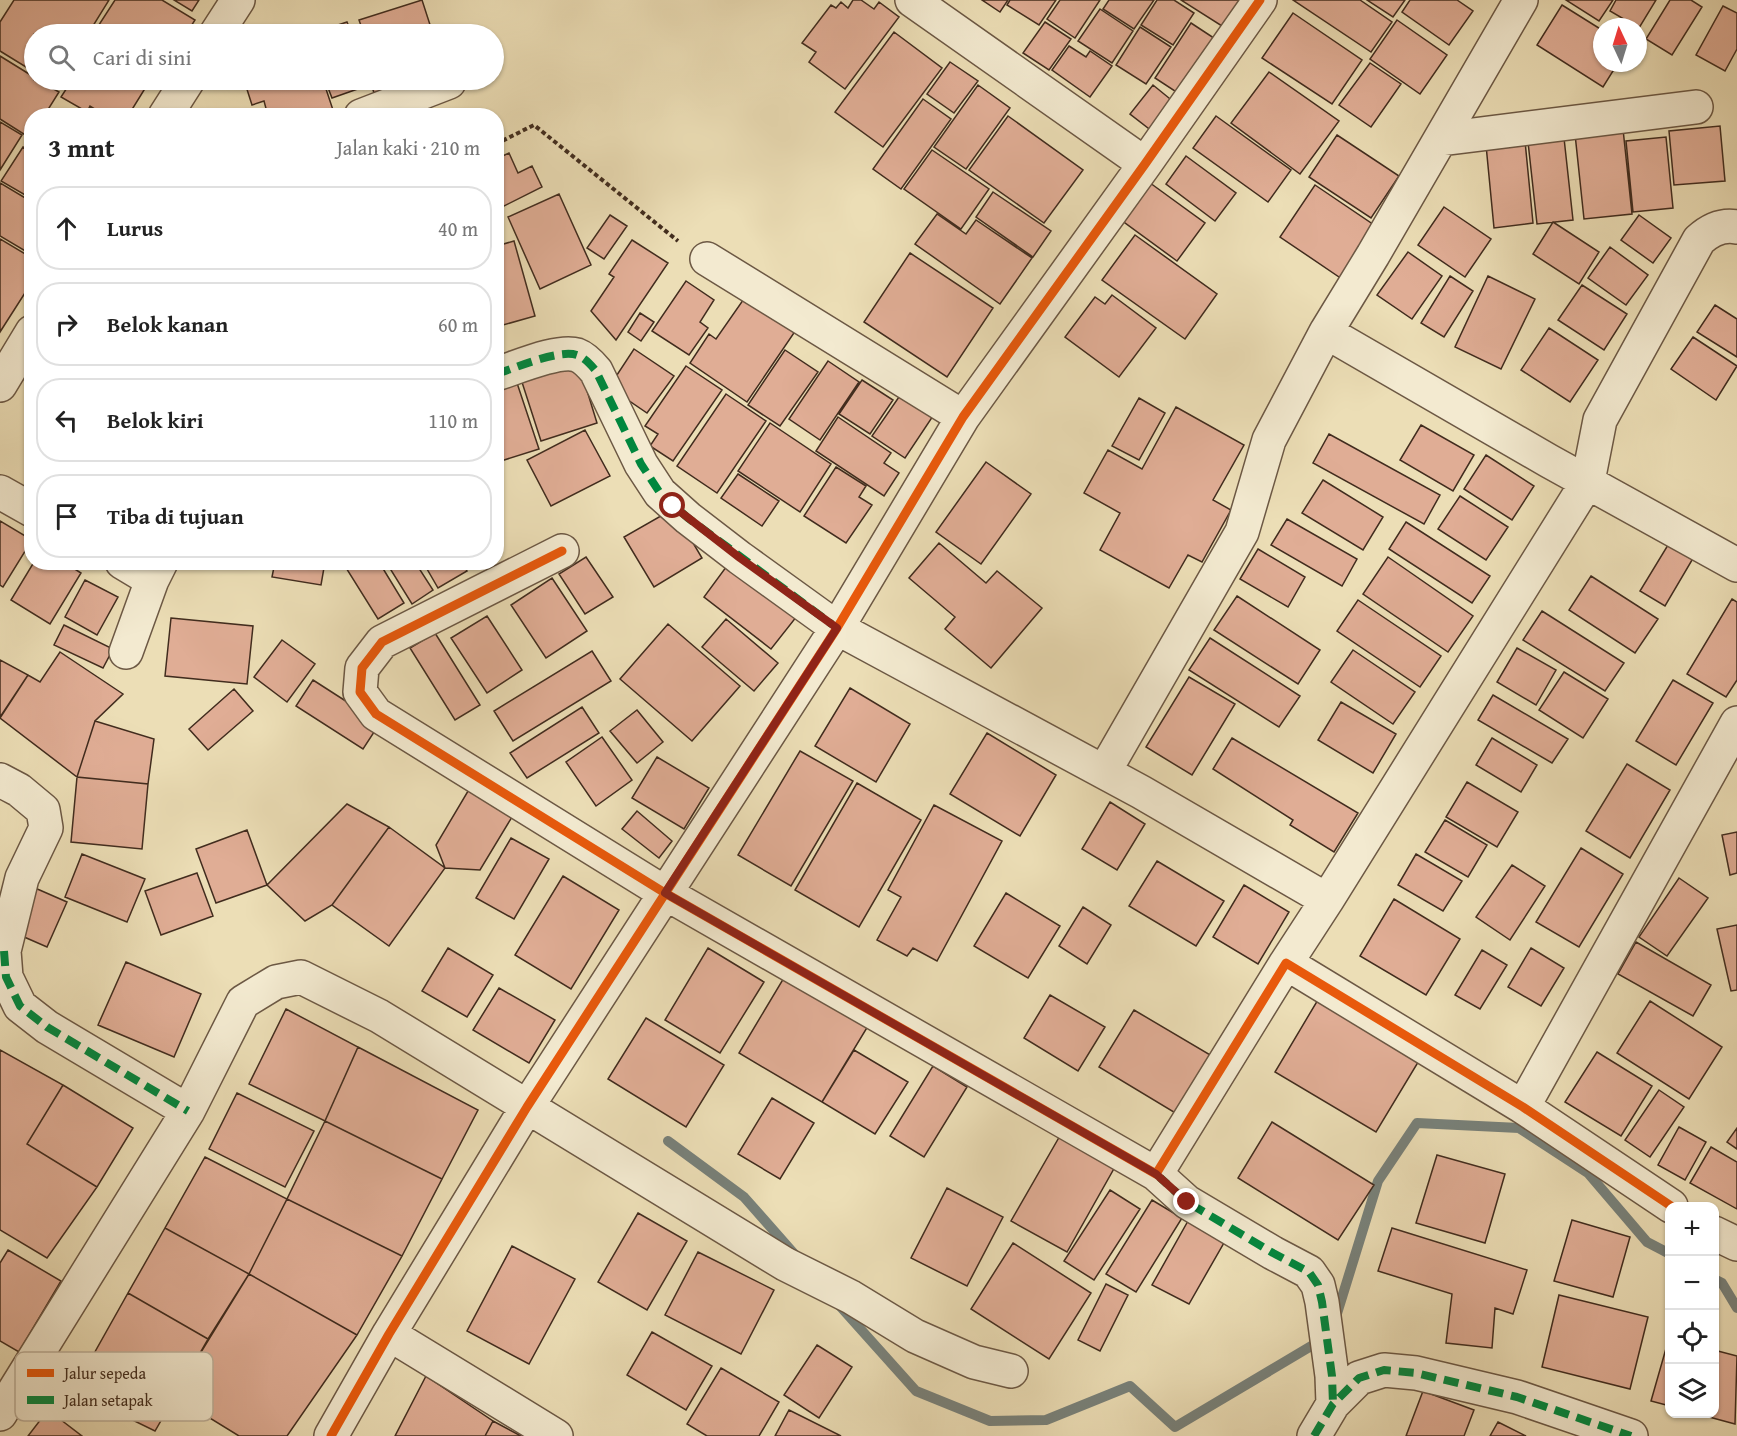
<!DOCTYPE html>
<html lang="id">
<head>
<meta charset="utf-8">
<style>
	body { margin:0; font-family:"Gentium Book Plus",serif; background:#f6f6f6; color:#222 }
	.controls { position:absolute; right:18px; bottom:18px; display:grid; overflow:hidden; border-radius:12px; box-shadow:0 2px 4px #0004 }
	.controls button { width:54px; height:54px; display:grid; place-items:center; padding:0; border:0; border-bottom:2px solid #e0e0e0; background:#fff; color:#222; font:30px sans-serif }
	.compass { position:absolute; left:1593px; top:18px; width:54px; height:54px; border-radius:50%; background:#fff; box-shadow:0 2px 4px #0004; rotate:356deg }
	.stop { position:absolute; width:18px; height:18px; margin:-14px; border:4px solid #8f2418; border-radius:50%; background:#fff }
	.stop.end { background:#8f2418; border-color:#fff; box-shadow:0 2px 6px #0008 }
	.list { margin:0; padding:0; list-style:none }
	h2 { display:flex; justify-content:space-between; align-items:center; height:78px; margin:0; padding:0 24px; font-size:26px }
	h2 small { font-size:20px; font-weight:400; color:#767676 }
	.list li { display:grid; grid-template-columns:39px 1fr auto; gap:18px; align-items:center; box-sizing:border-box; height:84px; margin:0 12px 12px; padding:0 12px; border:2px solid #e0e0e0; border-radius:24px }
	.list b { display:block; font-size:22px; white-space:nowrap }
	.list em { font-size:20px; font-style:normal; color:#767676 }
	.icon { flex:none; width:33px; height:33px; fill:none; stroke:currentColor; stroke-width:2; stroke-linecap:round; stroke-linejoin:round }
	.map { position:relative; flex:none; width:1737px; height:1436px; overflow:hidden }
	.search { position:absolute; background:#fff; box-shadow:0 2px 4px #0004; left:24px; top:24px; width:480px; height:66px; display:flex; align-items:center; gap:15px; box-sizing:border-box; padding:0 21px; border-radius:33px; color:#767676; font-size:22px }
	.panel { position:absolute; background:#fff; box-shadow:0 2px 4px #0004; left:24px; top:108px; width:480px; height:462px; border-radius:24px }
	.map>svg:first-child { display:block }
</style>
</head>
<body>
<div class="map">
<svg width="1737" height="1436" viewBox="0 0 1737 1436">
	<rect width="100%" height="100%" fill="#ecdeb6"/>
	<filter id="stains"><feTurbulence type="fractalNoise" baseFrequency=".00333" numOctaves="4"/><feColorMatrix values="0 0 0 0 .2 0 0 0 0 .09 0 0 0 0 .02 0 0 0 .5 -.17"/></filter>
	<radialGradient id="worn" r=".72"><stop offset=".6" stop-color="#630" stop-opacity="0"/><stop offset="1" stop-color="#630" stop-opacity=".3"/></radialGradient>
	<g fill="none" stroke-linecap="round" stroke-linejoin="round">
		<path stroke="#78817a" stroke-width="10" d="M668,1141L744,1197L797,1257
			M1714,1279L1722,1283L1737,1308
			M839,1305L916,1391L990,1421L1046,1420L1130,1386L1175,1427L1323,1339
			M1335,1320L1378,1181L1417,1123L1519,1128L1588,1173L1647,1242L1670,1254"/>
	</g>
	<path fill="#e0ad95" stroke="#412c1e" stroke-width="1.5" d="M14,0H109L88,34H34V72L0,51V22Z
		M115,0H162L195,20L186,34H93Z
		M174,0H199L192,11Z
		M422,0L433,34H364L359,20Z
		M853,0H861L874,9L879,2L899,17L845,89L809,62L816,52L802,43L831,5L836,8L841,2L848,8Z
		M982,0H1008L1000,12Z
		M1010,0H1056L1039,25L1007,5Z
		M1060,0H1100L1075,38L1047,19Z
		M1109,0H1154L1134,29L1103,9Z
		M1157,0H1174L1194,13L1173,45L1141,25Z
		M1181,0H1241L1233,33Z
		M1293,0H1360L1392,22L1371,52Z
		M1367,0H1405L1393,17Z
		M1410,0H1457L1473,11L1449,45L1402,12Z
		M1566,0H1613L1599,21Z
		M1616,0H1656L1639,28L1610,11Z
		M1670,0H1691L1702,7L1672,55L1646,39Z
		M1562,5L1602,30V63H1618L1603,87L1537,45Z
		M1723,6L1737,13V49L1725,71L1696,55Z
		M1100,9L1133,31L1112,63L1078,41Z
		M1293,13L1362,60L1332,104L1262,58Z
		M1397,20L1447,55L1420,94L1370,59Z
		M347,22L352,34H311Z
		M1045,22L1071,39L1049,70L1023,53Z
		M1191,23L1223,44L1187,99L1155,78Z
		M1140,27L1171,47L1146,84L1116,65Z
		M894,32L942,68L883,147L835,112Z
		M1069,46L1086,57L1090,51L1112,66L1090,97L1052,70Z
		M0,56L34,77V80H38L59,92L44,116H32L30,138L0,119Z
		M950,62L978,81L954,113L927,94Z
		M1370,63L1401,84L1371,127L1339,105Z
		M1269,72L1339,121L1300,174L1231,123Z
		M72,80H145L149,82L128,116H106L90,106L87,112L61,97Z
		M244,80H323L334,113L327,116H268L264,101L252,105Z
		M325,80H367L369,85L332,98Z
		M370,80H415L374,93Z
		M978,85L1010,108L966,169L934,147Z
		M1153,85L1180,107L1157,135L1130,114Z
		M923,99L951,119L901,189L873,169Z
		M430,104L434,116H399Z
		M200,109L203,116H184Z
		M1008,116L1083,170L1044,223L969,170Z
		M1216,116L1291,170L1268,202L1193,148Z
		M0,122L22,135L0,170Z
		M1720,126L1725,181L1674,185L1669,131Z
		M1623,129L1632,214L1584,219L1575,134Z
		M1337,135L1399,176L1371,218L1309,177Z
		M1666,137L1673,208L1633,212L1626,141Z
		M1564,138L1573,220L1537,224L1528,142Z
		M1525,141L1533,223L1494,228L1486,145Z
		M23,147L32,152V199L1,181Z
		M932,150L989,189L961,229L904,189Z
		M509,153L518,173L532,166L542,187L496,210V159Z
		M1186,156L1236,193L1215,221L1166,184Z
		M1146,180L1205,223L1177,261L1117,217Z
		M0,183L32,202V255L0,236Z
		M1315,185L1377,227L1342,279L1280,237Z
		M993,192L1051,231L1033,257L976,217Z
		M559,194L591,265L540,289L508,217Z
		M1444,207L1491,239L1465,277L1418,245Z
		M937,214L966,234L976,220L1032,258L1000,304L915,244Z
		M610,215L627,226L604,259L587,248Z
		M1639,215L1671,238L1653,263L1621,240Z
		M1553,222L1599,252L1579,284L1533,254Z
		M496,235L500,245L514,241L535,316L496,327Z
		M1135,235L1217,294L1185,339L1102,280Z
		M0,239L32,258V282L0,332Z
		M632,240L668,263L616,340L591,311L614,277L609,274Z
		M1610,247L1648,275L1626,305L1588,278Z
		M1408,252L1442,276L1412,319L1377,295Z
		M910,253L993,308L947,377L864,322Z
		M1450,276L1473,291L1444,337L1421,323Z
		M1488,276L1535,299L1501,369L1455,347Z
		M686,281L714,300L700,322L708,328L689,355L652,331Z
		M1582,285L1627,314L1604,350L1558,320Z
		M748,293L798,327L747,402L690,363L709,334L716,339Z
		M1112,295L1156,328L1119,377L1065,337L1095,297L1105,304Z
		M1715,305L1737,319V357L1697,332Z
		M640,313L654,322L641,341L628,332Z
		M1549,328L1598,360L1570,402L1521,370Z
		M1693,337L1737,366L1716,400L1671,369Z
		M634,349L674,376L647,413L609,387Z
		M785,350L818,372L780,426L748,405Z
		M577,358L597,423L541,441L520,376Z
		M828,361L859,382L820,440L789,419Z
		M686,366L722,390L673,461L650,446L658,434L645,426Z
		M515,377L539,449L501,461L496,447V382Z
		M862,380L893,400L870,434L839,414Z
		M726,394L766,421L717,493L677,466Z
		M901,394L933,416L905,458L872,436Z
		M1139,398L1165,413L1139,460L1112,446Z
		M1176,407L1244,445L1213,500L1231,510L1202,562L1188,555L1169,588L1100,550L1120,513L1084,493L1108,450L1142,469Z
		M838,417L891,453L884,463L899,473L884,496L816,451Z
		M770,423L831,464L800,512L738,471Z
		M1421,425L1474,455L1453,491L1400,460Z
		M585,430L610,476L551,506L527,460Z
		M1329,434L1440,495L1424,524L1313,463Z
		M1486,455L1534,486L1512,520L1464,489Z
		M986,462L1031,494L981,564L936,532Z
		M836,467L866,486L859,497L872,505L846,543L804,516Z
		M738,474L779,501L762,526L721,498Z
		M1323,480L1383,517L1363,550L1302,513Z
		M1460,496L1508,527L1486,560L1438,529Z
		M673,509L702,558L654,587L624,537Z
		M1287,519L1357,559L1342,586L1271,545Z
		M0,521L32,540L3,587L0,585Z
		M1406,522L1490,576L1472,603L1389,549Z
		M1671,540L1695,555L1665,606L1640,591Z
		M939,543L986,583L997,571L1042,608L991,668L945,629L955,617L909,578Z
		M1258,549L1305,577L1288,607L1240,579Z
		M586,557L613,597L585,614L559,574Z
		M1388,557L1473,616L1448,652L1363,594Z
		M732,559L801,611L771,649L704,597Z
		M34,562H64L81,573L50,624L11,600Z
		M275,562H325L321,585L272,577Z
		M379,562L404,603L378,619L343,563Z
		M386,562H415L433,590L412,604Z
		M423,562H461L467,571L438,588Z
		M1591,576L1658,619L1635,653L1569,610Z
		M552,578L587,631L546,658L511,605Z
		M85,580L118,597L97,635L65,617Z
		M1237,596L1320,650L1298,684L1214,630Z
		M1732,599L1737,602V680L1726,697L1687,674Z
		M1358,600L1441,656L1420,687L1337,631Z
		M1542,611L1624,663L1605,691L1523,640Z
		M487,616L522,670L487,693L451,638Z
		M171,618L253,626L247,684L165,676Z
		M726,619L778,663L754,691L702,647Z
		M668,624L740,686L692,741L620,679Z
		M64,625L113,649L103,668L54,645Z
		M435,633L480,705L455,720L410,648Z
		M1210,638L1300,696L1279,727L1189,670Z
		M282,640L315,664L287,702L254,677Z
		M1517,648L1556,670L1536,705L1497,682Z
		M1353,650L1415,692L1393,724L1331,682Z
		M592,651L611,681L513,741L494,711Z
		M60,652L123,694L95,721L77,777L0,718L28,675L40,682Z
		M0,660L28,675L0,717Z
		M1564,672L1608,699L1583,738L1539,710Z
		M1189,677L1235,704L1192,775L1146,747Z
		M313,680L380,723L363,749L296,706Z
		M1673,680L1713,703L1676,765L1636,741Z
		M850,688L910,724L876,782L815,746Z
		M234,689L253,711L208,750L189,729Z
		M1493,695L1568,739L1552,763L1478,720Z
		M1341,702L1396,734L1373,773L1318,740Z
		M582,707L599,733L527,778L510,753Z
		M637,710L663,742L637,763L610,731Z
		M95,721L154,739L148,784L77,777Z
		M987,733L1056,775L1020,836L950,794Z
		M602,737L632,780L596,806L566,762Z
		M1232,738L1358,813L1334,852L1290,825L1293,820L1213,769Z
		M1492,738L1537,765L1521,792L1476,765Z
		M800,751L853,781L791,886L738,855Z
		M657,757L709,788L684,829L632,798Z
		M1627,764L1670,790L1630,858L1586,831Z
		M77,777L148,784L142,849L71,842Z
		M1467,782L1518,812L1497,847L1446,817Z
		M857,783L921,820L859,927L795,890Z
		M471,786L515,812L480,870L445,868L436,845Z
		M1110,802L1145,824L1117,870L1082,849Z
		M347,804L389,827L332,905L305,921L267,885Z
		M934,805L1002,841L937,961L913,948L907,956L877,940L901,897L888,890Z
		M637,811L672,841L659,858L622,829Z
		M1445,820L1487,845L1468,877L1425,852Z
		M389,827L445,868L389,946L332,905Z
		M247,830L267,885L216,903L196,849Z
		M1737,832V873L1730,875L1722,835Z
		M511,838L549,859L514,919L476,898Z
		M1581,848L1623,874L1579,947L1536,922Z
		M82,854L145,879L127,922L65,897Z
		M1416,854L1462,881L1443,911L1398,885Z
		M1157,861L1224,901L1196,946L1129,906Z
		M1512,865L1545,886L1510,940L1476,917Z
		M197,873L213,916L161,935L145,891Z
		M563,876L619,910L571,989L515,955Z
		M1679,878L1708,898L1667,956L1639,937Z
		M1244,885L1289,912L1258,964L1213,937Z
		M35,888L67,902L47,947L15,933Z
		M1006,893L1060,926L1028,978L974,946Z
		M1394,899L1460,939L1426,995L1360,956Z
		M1083,907L1111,925L1087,964L1059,946Z
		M1737,925V990L1731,991L1717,929Z
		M1636,942L1711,985L1693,1016L1618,974Z
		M448,948L493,975L467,1017L422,991Z
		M708,948L764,982L720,1053L665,1020Z
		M1531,948L1564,968L1541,1006L1508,987Z
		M1482,950L1507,965L1480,1009L1455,995Z
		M126,962L201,994L174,1057L98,1025Z
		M785,976L868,1026L822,1102L739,1053Z
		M499,988L555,1020L529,1063L473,1030Z
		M1050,995L1105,1027L1078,1071L1024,1038Z
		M1319,998L1420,1059L1376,1132L1275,1072Z
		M1650,1001L1722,1047L1689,1099L1617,1053Z
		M286,1009L358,1047L325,1121L249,1084Z
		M1134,1010L1212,1056L1177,1114L1099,1067Z
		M646,1018L724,1065L686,1127L608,1079Z
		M358,1047L478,1110L442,1179L325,1121Z
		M0,1050L63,1085L27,1144L97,1187L47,1258L0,1230Z
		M854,1050L908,1082L875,1134L822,1102Z
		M1597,1052L1652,1086L1621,1136L1565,1102Z
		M933,1066L967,1087L924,1157L890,1136Z
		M63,1085L133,1128L97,1187L27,1144Z
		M1659,1090L1684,1107L1650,1157L1625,1140Z
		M237,1093L314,1131L285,1187L209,1149Z
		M772,1098L814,1123L780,1179L738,1154Z
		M325,1121L442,1179L402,1256L287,1199Z
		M1272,1122L1374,1185L1338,1240L1238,1178Z
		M1679,1127L1706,1142L1685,1180L1658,1165Z
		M1737,1128V1149L1727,1142Z
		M1061,1134L1116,1165L1067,1252L1011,1221Z
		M1711,1147L1737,1162V1209L1690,1183Z
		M1437,1155L1505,1174L1485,1243L1416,1223Z
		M205,1157L287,1199L249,1274L165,1228Z
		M947,1188L1003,1217L967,1286L911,1258Z
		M1110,1190L1140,1209L1094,1280L1064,1261Z
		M287,1199L402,1256L357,1335L249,1274Z
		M1152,1200L1182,1218L1136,1292L1106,1274Z
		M638,1213L687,1241L647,1310L598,1282Z
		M1572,1220L1630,1237L1613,1297L1554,1281Z
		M1188,1221L1225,1241L1189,1304L1152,1285Z
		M165,1228L249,1274L208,1339L128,1293Z
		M1392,1228L1527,1270L1513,1314L1495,1308L1492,1348L1446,1343L1452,1294L1378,1271Z
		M1013,1243L1091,1293L1049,1359L971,1309Z
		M512,1246L575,1279L529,1364L467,1331Z
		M8,1250L61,1281L19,1352L0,1341V1263Z
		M698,1252L774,1290L741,1354L665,1315Z
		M249,1274L357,1335L287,1436H239L174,1396Z
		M1106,1284L1128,1295L1100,1351L1078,1340Z
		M128,1293L208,1339L155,1431L73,1391Z
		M1559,1295L1648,1317L1630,1389L1542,1367Z
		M652,1332L712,1366L686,1410L627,1375Z
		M1669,1338H1670V1406L1651,1401Z
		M817,1345L852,1367L819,1418L784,1395Z
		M1714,1350L1737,1356L1735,1424L1698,1414H1714Z
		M721,1368L779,1402L759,1436H707L687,1424Z
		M426,1376L493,1421L485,1436H395Z
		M1423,1391L1474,1410L1464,1436H1406Z
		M48,1410L82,1436H28Z
		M789,1410L841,1436H775Z
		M493,1421L521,1436H485Z
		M1498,1422L1526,1436H1490Z"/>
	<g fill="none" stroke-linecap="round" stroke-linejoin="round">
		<defs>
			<path id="minor" d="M912,0L1145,164
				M216,34L238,0
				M165,116L188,80
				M361,116L449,82
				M1441,139L1696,107
				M707,259L963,417
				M1326,332L1373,255L1521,0
				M496,374C516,368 558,349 577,355C585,358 591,365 596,371L641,464L660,493L688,518L740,558L837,628L1141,792L1327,900L1286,963
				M0,385L32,332
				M0,492L32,510
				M562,551L382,642L362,668L360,692L376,714L665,893L1156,1174L1286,963L1523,1107L1671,1206
				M122,562L152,580L161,562
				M126,652L152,580
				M1104,772L1242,532L1269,440L1326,332L1549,461L1737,565
				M0,780L19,790L43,810L46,828L22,878L4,951L6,977L20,1006L47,1027L188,1111
				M1327,900L1588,481L1600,420L1699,240C1710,230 1722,224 1737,227
				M1523,1107L1737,723
				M1156,1174L1187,1202L1273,1253L1309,1272L1318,1285L1322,1302L1332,1376L1333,1404
				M1714,1233L1737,1244
				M389,1334L556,1436
				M0,1414L188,1111L243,1002L276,982L301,977L379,1016L785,1264L851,1297L915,1336L974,1362L1011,1371
				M331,1436L389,1334L527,1107L837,628L963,417L1145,164L1260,0
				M1314,1436L1333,1404L1359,1378L1384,1370L1416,1373L1517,1397L1631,1436"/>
		</defs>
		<use href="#minor" stroke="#6c5844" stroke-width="36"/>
		<path stroke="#412c1e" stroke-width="4" stroke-dasharray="4.5 3" stroke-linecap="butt" d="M496,144L534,125L678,241"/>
		<use href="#minor" stroke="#f3ead0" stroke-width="33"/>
		<path stroke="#00873e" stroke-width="8" stroke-dasharray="15 8" stroke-linecap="butt" d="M496,374C516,368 558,349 577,355C585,358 591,365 596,371L641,464L660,493L688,518L837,628
			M4,951L6,977L20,1006L47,1027L188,1111
			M1156,1174L1187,1202L1273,1253L1309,1272L1318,1285L1322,1302L1332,1376L1333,1404
			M1314,1436L1333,1404L1359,1378L1384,1370L1416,1373L1517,1397L1631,1436"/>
		<defs>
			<path id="cycleway" d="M562,551L382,642L362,668L360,692L376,714L665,893L1156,1174L1286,963L1523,1107L1671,1206
				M331,1436L389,1334L527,1107L837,628L963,417L1145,164L1260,0"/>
		</defs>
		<use href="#cycleway" stroke="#f3ead0" stroke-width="13"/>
		<use href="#cycleway" stroke="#e8590c" stroke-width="9"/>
	</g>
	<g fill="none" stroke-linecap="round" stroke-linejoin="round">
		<path stroke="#8f2418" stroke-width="8" d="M673,506L740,558L837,628L665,893L1156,1174L1187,1202"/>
	</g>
	<rect x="15" y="1352" width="198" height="69" rx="9" fill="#f3ead0" stroke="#beb19b" stroke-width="1.5"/>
	<rect x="27" y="1369" width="27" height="8" fill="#e8590c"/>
	<rect x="27" y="1396" width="27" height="8" fill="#00873e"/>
	<g font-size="16" fill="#412c1e">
		<text x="64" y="1379">Jalur sepeda</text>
		<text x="64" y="1406">Jalan setapak</text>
	</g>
	<rect width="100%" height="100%" filter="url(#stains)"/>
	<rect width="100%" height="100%" fill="url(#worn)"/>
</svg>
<div class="controls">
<button>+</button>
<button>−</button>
<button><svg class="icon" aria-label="locate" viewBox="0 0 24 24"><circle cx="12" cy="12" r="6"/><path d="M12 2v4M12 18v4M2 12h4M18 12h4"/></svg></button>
<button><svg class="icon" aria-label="layers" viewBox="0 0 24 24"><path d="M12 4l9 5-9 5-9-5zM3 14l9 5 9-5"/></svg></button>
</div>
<svg class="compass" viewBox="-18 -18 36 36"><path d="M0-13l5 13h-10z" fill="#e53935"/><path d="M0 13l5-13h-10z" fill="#767676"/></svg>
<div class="stop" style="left:673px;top:506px"></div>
<div class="stop end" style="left:1187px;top:1202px"></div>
<div class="search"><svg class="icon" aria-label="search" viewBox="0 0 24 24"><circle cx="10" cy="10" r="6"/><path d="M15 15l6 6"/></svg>Cari di sini</div>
<section class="panel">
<h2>3 mnt<small>Jalan kaki · 210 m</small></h2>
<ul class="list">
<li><svg class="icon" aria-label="ahead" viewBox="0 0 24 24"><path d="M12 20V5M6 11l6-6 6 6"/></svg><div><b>Lurus</b></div><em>40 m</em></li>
<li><svg class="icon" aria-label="right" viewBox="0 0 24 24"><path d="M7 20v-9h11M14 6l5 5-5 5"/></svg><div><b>Belok kanan</b></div><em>60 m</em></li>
<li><svg class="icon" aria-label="left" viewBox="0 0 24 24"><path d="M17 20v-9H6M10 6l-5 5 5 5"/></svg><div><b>Belok kiri</b></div><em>110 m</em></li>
<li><svg class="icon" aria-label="arrive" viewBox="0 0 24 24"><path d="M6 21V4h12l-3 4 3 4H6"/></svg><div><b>Tiba di tujuan</b></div></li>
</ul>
</section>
</div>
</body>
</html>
